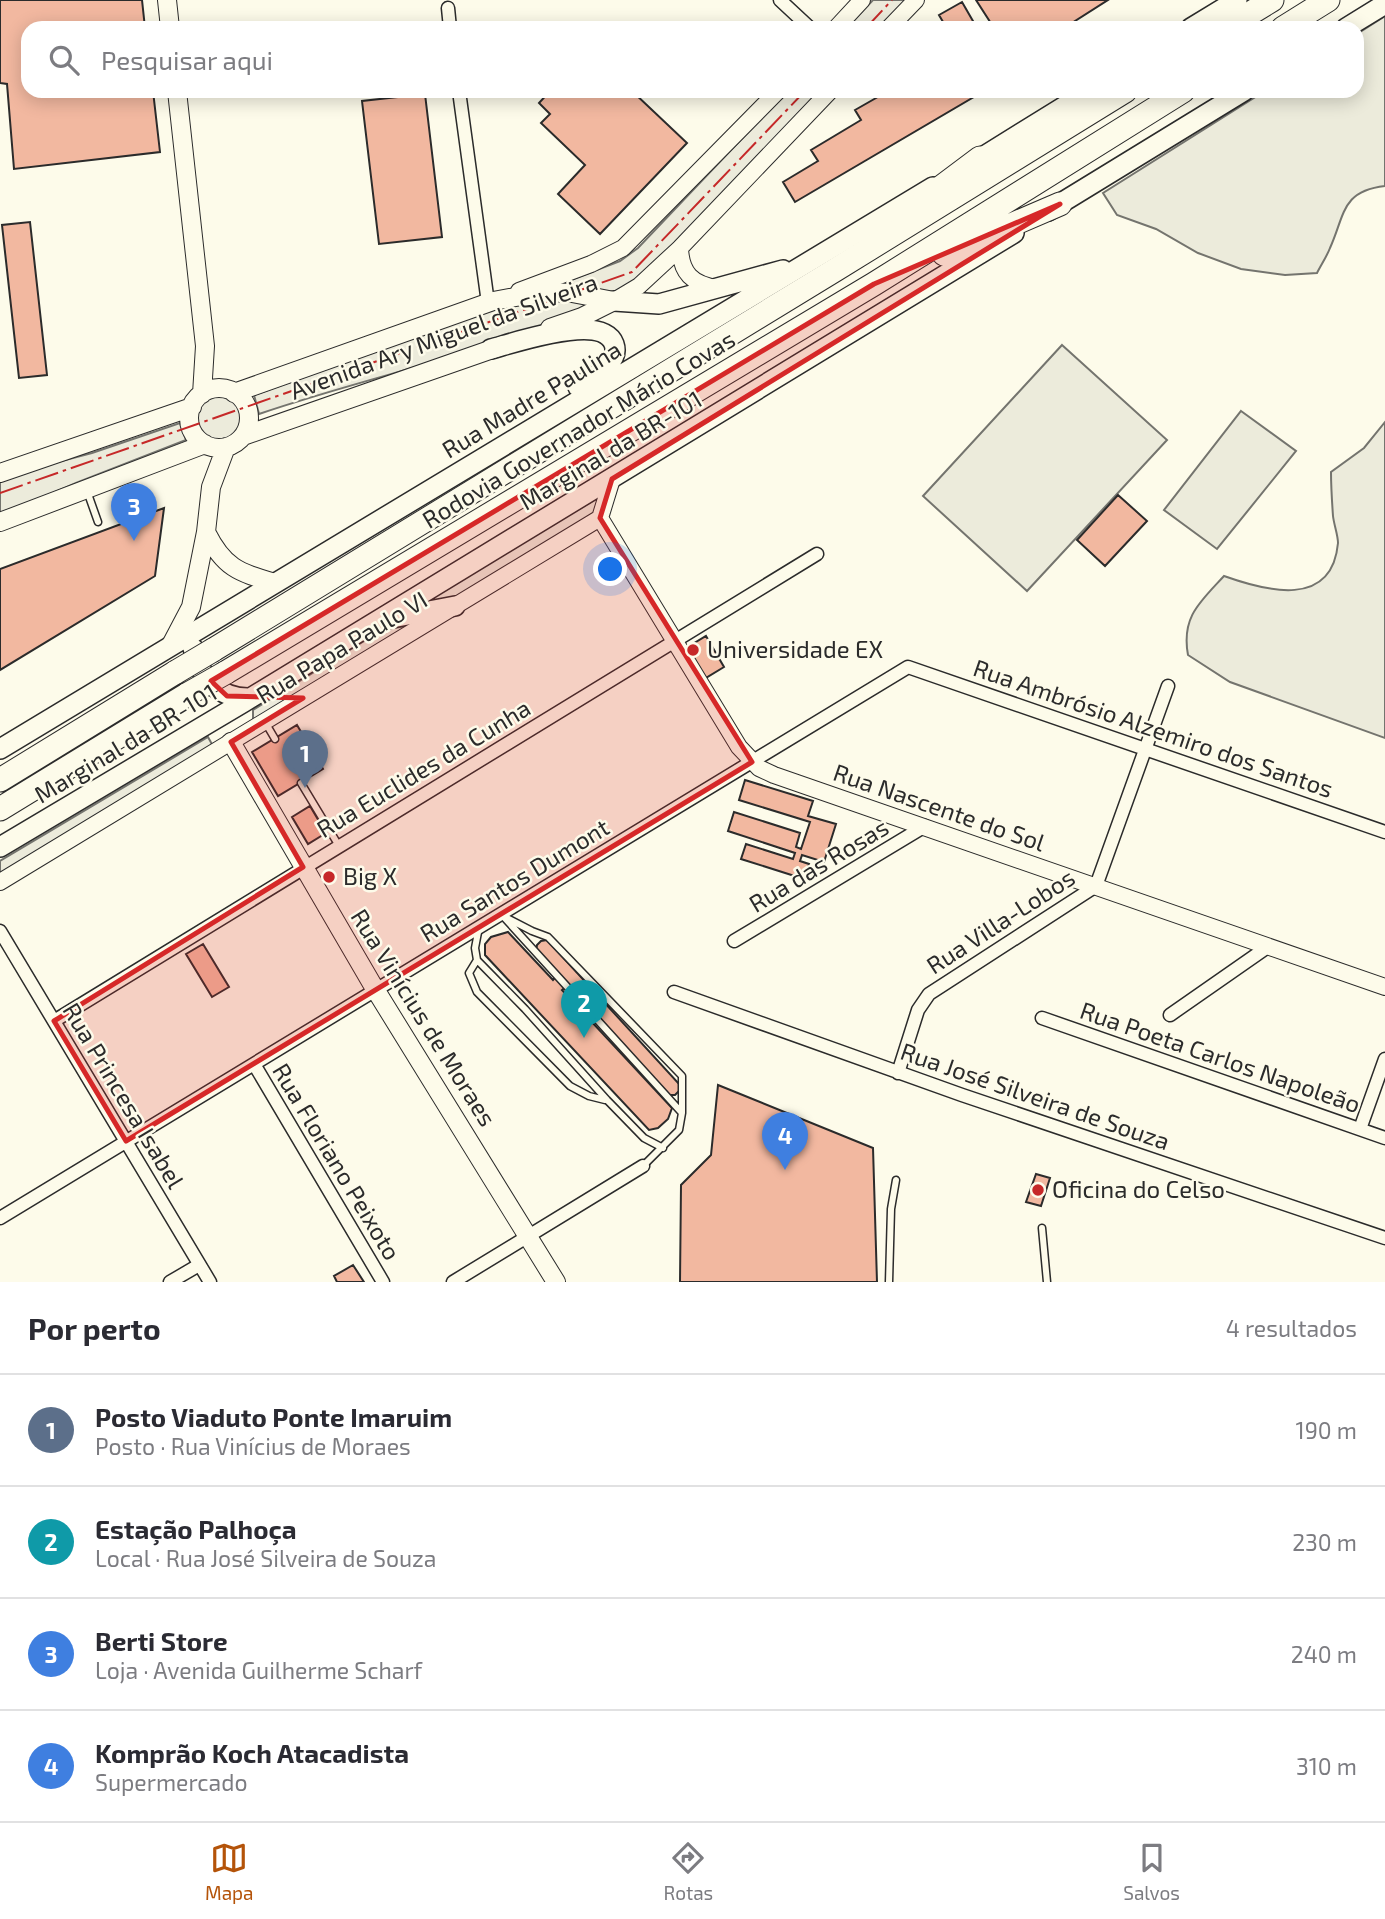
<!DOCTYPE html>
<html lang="pt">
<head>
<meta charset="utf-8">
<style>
	body { margin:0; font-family:"Exo 2",sans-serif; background:#f2f2f3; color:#2b2b33 }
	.you { position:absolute; left:611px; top:570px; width:24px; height:24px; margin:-18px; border:5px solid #fff; border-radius:50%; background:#1a73e8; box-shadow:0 0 0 10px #1a73e833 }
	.badge { display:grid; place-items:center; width:46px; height:46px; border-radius:50%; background:#b45309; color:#fff; font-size:23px; font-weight:700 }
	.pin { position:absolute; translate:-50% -58px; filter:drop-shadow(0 2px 4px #0008) }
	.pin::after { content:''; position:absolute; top:37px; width:24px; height:21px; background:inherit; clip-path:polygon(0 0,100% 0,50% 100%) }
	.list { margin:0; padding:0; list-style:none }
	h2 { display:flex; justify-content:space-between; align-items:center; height:91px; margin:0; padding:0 28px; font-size:30px }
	h2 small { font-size:23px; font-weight:400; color:#7c7c81 }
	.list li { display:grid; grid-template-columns:46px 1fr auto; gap:21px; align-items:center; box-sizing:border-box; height:112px; padding:0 28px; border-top:2px solid #e1e1e2 }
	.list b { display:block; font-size:26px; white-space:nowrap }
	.list p { margin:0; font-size:23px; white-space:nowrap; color:#7c7c81 }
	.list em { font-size:23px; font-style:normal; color:#7c7c81 }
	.icon { flex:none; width:38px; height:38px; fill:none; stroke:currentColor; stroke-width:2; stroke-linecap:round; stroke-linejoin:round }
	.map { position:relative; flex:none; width:1385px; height:1282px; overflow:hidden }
	.search { position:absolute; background:#fff; box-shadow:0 4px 18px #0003; left:21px; right:21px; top:21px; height:77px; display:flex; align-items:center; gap:18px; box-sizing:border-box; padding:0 24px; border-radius:21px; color:#7c7c81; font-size:26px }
	.sheet { height:539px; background:#fff }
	nav { display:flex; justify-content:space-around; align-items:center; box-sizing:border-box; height:98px; border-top:2px solid #e1e1e2; background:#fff; font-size:19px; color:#7c7c81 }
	nav a { display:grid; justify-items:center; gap:4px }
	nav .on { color:#b45309 }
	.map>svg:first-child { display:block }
</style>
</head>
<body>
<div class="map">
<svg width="1385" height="1282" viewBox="0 0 1385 1282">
	<rect width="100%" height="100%" fill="#fdfbea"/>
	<path fill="#ecebdb" stroke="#74746e" stroke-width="2" d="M873,0H910L883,28H847Z
		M1385,16V186C1341,191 1345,215 1330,248C1327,256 1321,265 1317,273L1285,275L1241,269L1198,253L1156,229L1117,215L1103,193L1265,91H1357V34Z
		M787,91H824L693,231L615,297L560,284L620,261L638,248Z
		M530,298L603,303C493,352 373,375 259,414L254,395L458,321Z
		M1062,345L1167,440L1027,591L923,496Z
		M197 418a22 22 0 1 1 44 0a22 22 0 1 1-44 0Z
		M1241,411L1296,451L1217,549L1164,510Z
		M1385,422V738L1230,682L1188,655C1181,617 1200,602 1224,576C1266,591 1332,609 1338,543C1338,535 1334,525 1333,516C1332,502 1331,487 1331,472L1364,448Z
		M180,423L186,440L76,483L0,516V477L92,453Z
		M603,495L594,518L457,598L410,607Z
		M419,624L260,721L253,719V710L382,630Z
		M208,737L214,748L0,876V861Z"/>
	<path fill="#f2b8a0" stroke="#2b2b2b" stroke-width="2" d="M0,0H142L145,28H28V91H153L160,152L14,169L7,84L0,83Z
		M976,0H1108L1064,28H994Z
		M962,2L977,28H945L946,27L939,15Z
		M363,91H396L363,95Z
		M550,91H632L687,143L600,234L558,194L585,165L541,123L550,114L539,103Z
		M881,91H984L795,202L783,182L818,161L811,150L861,120L855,110L883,94Z
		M425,94L442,237L379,244L362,101Z
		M30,222L47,375L19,378L2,225Z
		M1118,495L1147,521L1105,566L1077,540Z
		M164,508L155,576L0,670V569Z
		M706,636L724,667L704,679L686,648Z
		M297,725L323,769L278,796L252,752Z
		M745,780L813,801L808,816L836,824L824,862L802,855L800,861L809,864L804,879L741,859L746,844L793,859L795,853L728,831L734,812L800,833L796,847L801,849L810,822L739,800Z
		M310,806L326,833L308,844L292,817Z
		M508,932L553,980L558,975L536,951L537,945L541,941L547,940L680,1085L679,1091L675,1095H669L568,985L562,990L672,1108L668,1119L658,1128L649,1130L485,955V944L491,937Z
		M203,944L229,987L212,997L186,954Z
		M718,1085L873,1148L877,1282H680L681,1185L711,1155Z
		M1036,1174L1050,1178L1041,1206L1026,1202Z
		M353,1265L364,1282H337L334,1276Z"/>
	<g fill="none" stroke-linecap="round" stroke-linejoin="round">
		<defs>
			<path id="service" d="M87,491L98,522
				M265,722L275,739
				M301,783L339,846
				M501,914L682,1113L679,1130L643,1166
				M505,917L532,931L548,937L682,1076V1113
				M479,927L475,948L477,960L525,1009L607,1100L644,1138L663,1148
				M477,960L469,973L477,992L570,1086L589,1096L605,1100
				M1042,1228L1047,1282
				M889,1282L891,1209L896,1180"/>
			<path id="minor" d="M780,0L810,28
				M448,8L450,28
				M459,91L488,303
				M0,931L210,1282
				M734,941L925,826
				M674,992L962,1095L1385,1238
				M1170,1015L1269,946
				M1042,1018L1385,1138
				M54,1021L817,554
				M254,1064L383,1282
				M898,1073L918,1010L929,994L1096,886L1168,686
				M1360,1129L1385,1059
				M0,1218L908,667L1385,832
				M170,1282L199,1265
				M453,1282L643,1166"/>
			<path id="tertiary" d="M836,28L862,0
				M889,28L916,0
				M680,248C681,273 692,284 717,288
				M519,291L591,264L623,248L778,91
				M614,301L639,286L680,248L830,91
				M600,518L739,747L759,768L774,775L1385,987
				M0,882L600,518L612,479"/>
			<path id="secondary" d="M167,0L170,28
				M177,91L205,346L202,394
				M550,328L582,317L614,301
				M189 418a30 30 0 1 1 60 0a30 30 0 1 1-60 0Z
				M234,393L493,301L544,292L572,293L614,301
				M243,436L504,345
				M0,473L192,407
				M0,522L205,444
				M206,532C224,568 238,572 275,583
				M171,645L191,607L206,532L211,487L226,447
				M231,742L375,989L556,1282"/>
			<path id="primary" d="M1191,28L1237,0
				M1346,28L1385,4
				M968,166L1089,91
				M1048,211L1244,91
				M614,301L659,304L783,270
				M491,349C514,343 602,312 614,344C621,364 591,378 578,387
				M392,618L455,606
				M193,648C200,678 219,699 250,698
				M0,749L933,187
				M0,847L244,702L1014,233"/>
			<path id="motorway" d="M1226,28L1272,0
				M1283,28L1328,0
				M924,200L980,158
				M944,254L1060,204
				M213,650L835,270L1125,91
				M225,673L874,284L1183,91
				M0,780L176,672
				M0,809L188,694"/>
		</defs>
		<use href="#service" stroke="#2b2b2b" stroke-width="9"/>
		<use href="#minor" stroke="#2b2b2b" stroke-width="15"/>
		<use href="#tertiary" stroke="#2b2b2b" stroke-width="18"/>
		<use href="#secondary" stroke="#2b2b2b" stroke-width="20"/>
		<use href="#primary" stroke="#2b2b2b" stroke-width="22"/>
		<use href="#motorway" stroke="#2b2b2b" stroke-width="25"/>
		<use href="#service" stroke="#fdfbea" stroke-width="6"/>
		<use href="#minor" stroke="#fdfbea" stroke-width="12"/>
		<use href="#tertiary" stroke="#fdfbea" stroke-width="16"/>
		<use href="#secondary" stroke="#fdfbea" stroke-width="18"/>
		<use href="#primary" stroke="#fdfbea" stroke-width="19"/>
		<use href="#motorway" stroke="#fdfbea" stroke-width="23"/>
		<defs>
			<path id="motorway-bridge" d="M176,672L213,650
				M188,694L225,673"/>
		</defs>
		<use href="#motorway-bridge" stroke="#2b2b2b" stroke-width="25" stroke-linecap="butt"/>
		<use href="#motorway-bridge" stroke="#fdfbea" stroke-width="23"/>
		<path stroke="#c62828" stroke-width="2" stroke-dasharray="24 5 3.5 5" stroke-linecap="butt" d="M866,28L892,0
			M0,493L632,272L805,91"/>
	</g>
	<path fill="#d62828" fill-opacity="0.2" stroke="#d62828" stroke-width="5" stroke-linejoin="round" d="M1060,204L612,479L600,518L752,762L126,1141L54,1021L303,867L231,742L303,698L227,696L211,681L874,284Z"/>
	<g fill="#c62828" stroke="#fdfbea" stroke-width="2.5">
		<circle cx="693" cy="650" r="7"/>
		<circle cx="329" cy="877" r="7"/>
		<circle cx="1038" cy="1190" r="7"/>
	</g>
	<g text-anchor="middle" stroke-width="5" stroke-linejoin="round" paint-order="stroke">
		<g font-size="24" fill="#2b2b2b" stroke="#fdfbea">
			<text transform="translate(444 337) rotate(-20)" y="8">Avenida Ary Miguel da Silveira</text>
			<text transform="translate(532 400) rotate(-31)" y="8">Rua Madre Paulina</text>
			<text transform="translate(579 430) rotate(-31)" y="8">Rodovia Governador Mário Covas</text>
			<text transform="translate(611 451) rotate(-31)" y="8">Marginal da BR-101</text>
			<text transform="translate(342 648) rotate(-31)" y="8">Rua Papa Paulo VI</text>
			<text transform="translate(1153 729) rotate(19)" y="8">Rua Ambrósio Alzemiro dos Santos</text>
			<text transform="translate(126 744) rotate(-31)" y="8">Marginal da BR-101</text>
			<text transform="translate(424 769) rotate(-31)" y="8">Rua Euclides da Cunha</text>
			<text transform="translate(939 808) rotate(19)" y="8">Rua Nascente do Sol</text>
			<text transform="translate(819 866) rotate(-31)" y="8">Rua das Rosas</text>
			<text transform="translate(515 881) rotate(-31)" y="8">Rua Santos Dumont</text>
			<text transform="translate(1001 922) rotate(-33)" y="8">Rua Villa-Lobos</text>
			<text transform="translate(423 1018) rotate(58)" y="8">Rua Vinícius de Moraes</text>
			<text transform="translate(1220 1058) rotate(19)" y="8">Rua Poeta Carlos Napoleão</text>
			<text transform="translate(123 1096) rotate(59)" y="8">Rua Princesa Isabel</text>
			<text transform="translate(1035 1097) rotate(19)" y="8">Rua José Silveira de Souza</text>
			<text transform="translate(336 1162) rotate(59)" y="8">Rua Floriano Peixoto</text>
		</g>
		<g font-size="24" fill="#2b2b2b" stroke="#fdfbea" text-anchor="start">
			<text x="707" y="658">Universidade EX</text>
			<text x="343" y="885">Big X</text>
			<text x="1052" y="1198">Oficina do Celso</text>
		</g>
	</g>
</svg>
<div class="you"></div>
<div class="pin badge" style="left:305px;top:788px;background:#5c6f8a">1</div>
<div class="pin badge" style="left:584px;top:1038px;background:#0f9aa8">2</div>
<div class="pin badge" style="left:134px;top:541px;background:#3f7fe0">3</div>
<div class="pin badge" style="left:785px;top:1170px;background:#3f7fe0">4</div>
<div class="search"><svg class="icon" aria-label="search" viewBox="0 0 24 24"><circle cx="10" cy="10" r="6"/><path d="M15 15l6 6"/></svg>Pesquisar aqui</div>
</div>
<section class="sheet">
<h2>Por perto<small>4 resultados</small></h2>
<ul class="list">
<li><span class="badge" style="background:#5c6f8a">1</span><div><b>Posto Viaduto Ponte Imaruim</b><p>Posto · Rua Vinícius de Moraes</p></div><em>190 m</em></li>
<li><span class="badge" style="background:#0f9aa8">2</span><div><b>Estação Palhoça</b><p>Local · Rua José Silveira de Souza</p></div><em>230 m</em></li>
<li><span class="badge" style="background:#3f7fe0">3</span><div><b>Berti Store</b><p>Loja · Avenida Guilherme Scharf</p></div><em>240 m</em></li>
<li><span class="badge" style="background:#3f7fe0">4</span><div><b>Komprão Koch Atacadista</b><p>Supermercado</p></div><em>310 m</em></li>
</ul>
</section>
<nav>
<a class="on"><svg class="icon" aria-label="map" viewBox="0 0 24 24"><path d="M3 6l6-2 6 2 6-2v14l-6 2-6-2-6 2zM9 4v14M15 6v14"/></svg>Mapa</a>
<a><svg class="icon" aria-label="directions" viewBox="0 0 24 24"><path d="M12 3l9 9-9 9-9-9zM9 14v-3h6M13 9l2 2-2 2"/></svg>Rotas</a>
<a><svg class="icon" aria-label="saved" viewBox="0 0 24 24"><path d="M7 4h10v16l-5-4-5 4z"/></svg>Salvos</a>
</nav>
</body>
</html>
